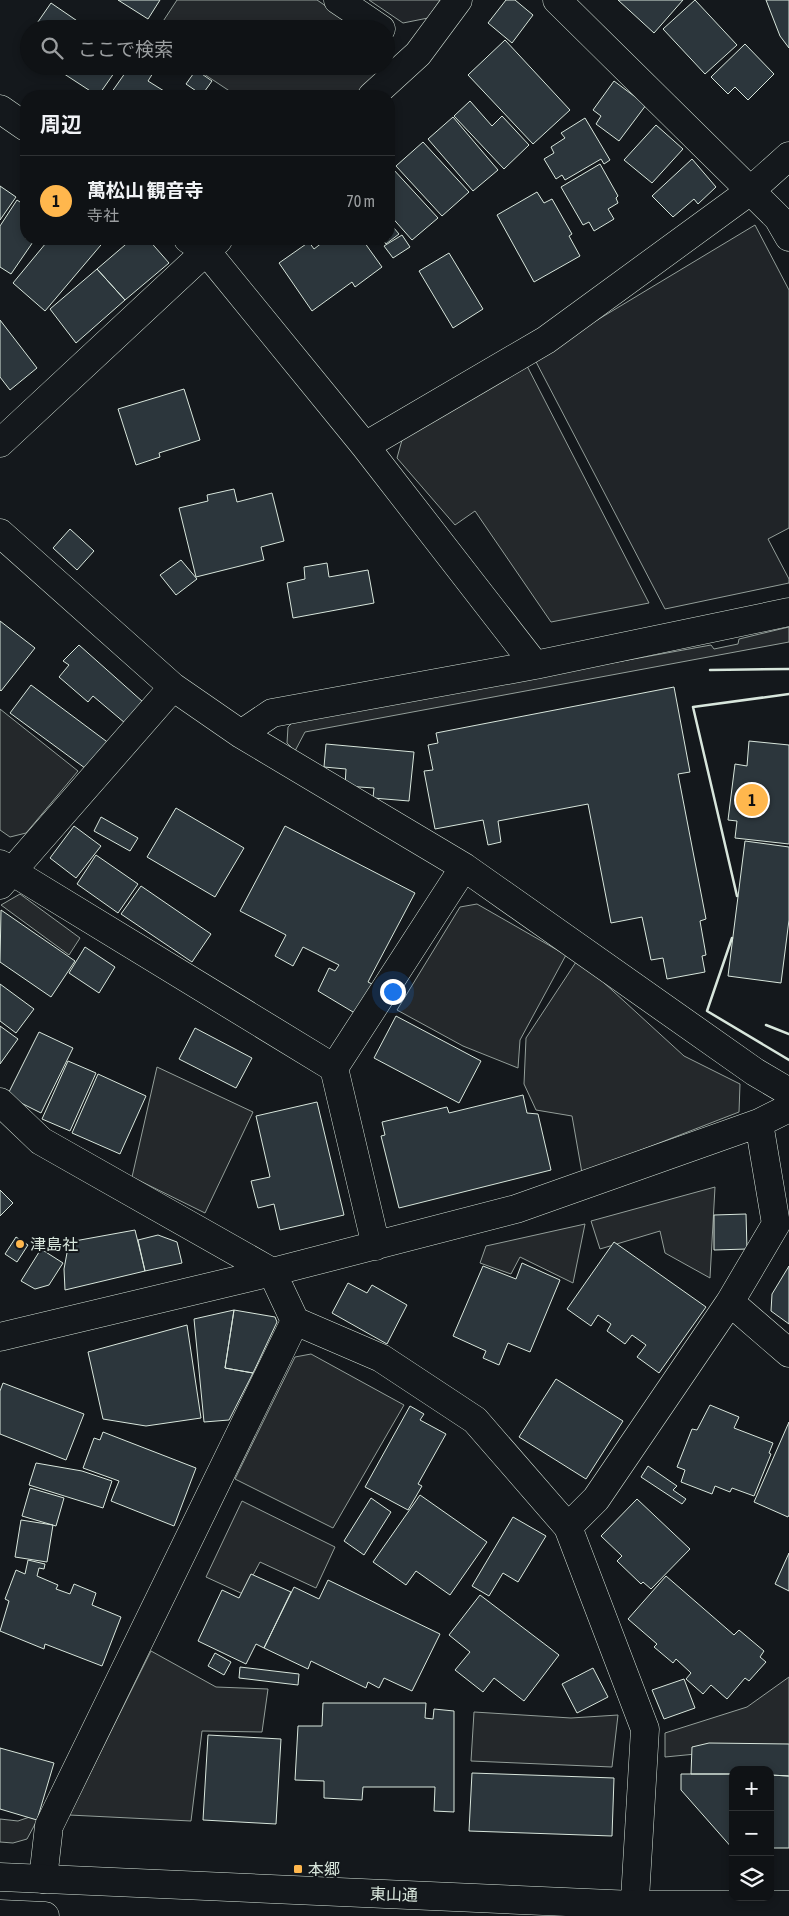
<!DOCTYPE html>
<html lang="ja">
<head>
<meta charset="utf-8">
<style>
	body { margin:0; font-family:"Asap Condensed","Noto Sans JP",sans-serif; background:#181b1e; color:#f1f3f6 }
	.controls { position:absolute; right:15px; bottom:15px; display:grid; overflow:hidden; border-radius:10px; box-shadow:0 2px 8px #0003 }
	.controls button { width:45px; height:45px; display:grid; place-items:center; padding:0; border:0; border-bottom:1px solid #2f3234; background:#0f1215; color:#f1f3f6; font:25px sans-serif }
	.you { position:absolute; left:392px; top:991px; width:18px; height:18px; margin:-12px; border:4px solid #fff; border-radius:50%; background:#1a73e8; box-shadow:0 0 0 8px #1a73e833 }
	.badge { display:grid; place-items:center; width:32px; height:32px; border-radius:50%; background:#ffb74d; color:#111; font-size:16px; font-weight:700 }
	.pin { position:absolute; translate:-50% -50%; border:2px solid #fff; box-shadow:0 1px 5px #0006 }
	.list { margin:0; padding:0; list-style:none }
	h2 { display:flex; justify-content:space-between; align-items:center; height:65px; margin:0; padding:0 20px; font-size:21px }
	h2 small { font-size:16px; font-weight:400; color:#9b9ea0 }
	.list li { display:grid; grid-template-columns:32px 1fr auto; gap:15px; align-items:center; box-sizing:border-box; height:90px; padding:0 20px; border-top:1px solid #2f3234 }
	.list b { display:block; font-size:19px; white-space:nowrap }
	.list p { margin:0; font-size:16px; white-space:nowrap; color:#9b9ea0 }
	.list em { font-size:16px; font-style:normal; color:#9b9ea0 }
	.icon { flex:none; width:28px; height:28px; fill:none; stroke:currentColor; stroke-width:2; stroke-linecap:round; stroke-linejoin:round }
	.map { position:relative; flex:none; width:789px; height:1916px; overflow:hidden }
	.search { position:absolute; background:#0f1215; box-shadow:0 2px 8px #0003; left:20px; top:20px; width:375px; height:55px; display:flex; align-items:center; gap:12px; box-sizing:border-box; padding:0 18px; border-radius:28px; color:#9b9ea0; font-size:19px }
	.panel { position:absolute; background:#0f1215; box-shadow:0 2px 8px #0003; left:20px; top:90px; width:375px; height:155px; border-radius:20px }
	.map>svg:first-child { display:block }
</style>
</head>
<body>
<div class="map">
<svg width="789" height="1916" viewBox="0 0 789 1916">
	<rect width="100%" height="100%" fill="#14181c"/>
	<path fill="#202428" stroke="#939e99" d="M369,0H440L428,18L403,23Z
		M755,225L789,290V528L768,539L789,579V583L665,609L534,358Z"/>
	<path fill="#24282b" stroke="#939e99" d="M177,0H317L360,29H158Z
		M192,66H386V70L357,96H237Z
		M525,362L649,603L551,622L475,511L455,525L397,458L402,440Z
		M789,627V642L305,732L295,751L287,743L288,727L295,720L711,645L714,649L738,644L739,639Z
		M0,709L78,771L26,833L10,837L0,830Z
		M20,894L80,938L69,955L1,905Z
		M477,904L566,955L520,1040L518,1068L463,1046L397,1010L460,907Z
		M578,959L684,1056L740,1084L739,1112L582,1173L572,1116L536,1110L524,1084L526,1038Z
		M157,1067L253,1112L205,1213L132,1177Z
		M715,1187L710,1278L665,1253L660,1231L600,1249L591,1221Z
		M585,1224L573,1283L520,1257L511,1274L480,1263L486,1246Z
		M311,1354L404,1405L333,1528L235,1479L295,1357Z
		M242,1501L335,1547L316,1588L260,1562L243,1594L206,1577Z
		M151,1651L216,1687L268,1689L262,1732L202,1731L191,1821L69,1815Z
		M789,1677V1745L665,1757V1733L747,1707Z
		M474,1712L571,1718L618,1715L612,1767L471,1761Z
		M41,1813L27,1839L13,1843L0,1842V1819L18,1821Z"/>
	<path fill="#2c363c" stroke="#d8e6dc" d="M118,0H160L148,19Z
		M506,0H515L533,15L512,43L488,23Z
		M618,0H683L654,33Z
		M695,0L737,45L705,74L663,29Z
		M766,0H789V48L780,36Z
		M51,3L89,29H33Z
		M29,35V50L22,46Z
		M505,40L570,110L533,144L468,75Z
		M745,44L774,74L748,100L735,87L728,94L711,77Z
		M52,66H119L98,96Z
		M130,66H142L153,73L148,81L172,96H109Z
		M196,70L212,81L202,95L186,84Z
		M614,81L646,105L619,141L596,124L601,116L593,110Z
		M470,101L492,126L502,116L529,145L504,169L454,116Z
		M453,117L498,170L473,191L428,139Z
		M585,118L610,160L604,164L601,159L565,180L562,175L556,179L544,159L554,153L551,147L565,138L561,133Z
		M656,125L683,149L652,183L624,160Z
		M423,142L469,192L442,216L396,166Z
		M692,159L716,187L698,204L694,199L673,217L652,196Z
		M600,164L618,196L616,198L618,203L608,209L614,219L594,231L589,222L583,225L561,187Z
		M393,169L438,218L412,240L389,214V173Z
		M0,186L16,197L0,220Z
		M537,192L544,203L552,199L572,234L569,236L580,256L534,282L497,215Z
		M17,200L26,206V239H35L11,274L0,267V226Z
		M389,222L399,234L386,244L382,239H389Z
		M402,235L410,247L393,258L384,246Z
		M41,239H106L45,311L13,283L46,243Z
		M132,239H148L169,263L125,300L97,269Z
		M327,239H362L382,267L355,287L352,282L312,311L279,263L309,242L314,249Z
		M449,253L483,309L453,328L419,271Z
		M97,269L125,300L76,343L50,309Z
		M0,320L37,368L10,390L0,377Z
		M184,389L200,440L159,453L160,457L136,465L118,409Z
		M234,489L237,502L272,493L284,541L261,547L264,560L196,577L179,508L208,501L207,495Z
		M70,529L94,551L77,570L53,548Z
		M181,560L197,579L176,595L160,575Z
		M327,563L329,577L368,570L374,603L293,618L287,583L305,579L304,567Z
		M0,621L35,648L1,691L0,690Z
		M79,645L143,702L125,723L93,696L88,702L59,677L69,665L63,661Z
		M31,685L110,744L89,771L10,713Z
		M674,687L690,772L678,774L706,919L700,921L706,955L702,956L705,972L667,979L663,958L651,960L642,917L611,923L588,804L498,821L501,842L488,845L483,820L435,829L424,771L433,770L428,745L438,743L436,733Z
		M749,741L789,745V844L735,838L737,821L728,820L735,764L747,766Z
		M326,744L414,752L409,801L373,798L374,788L345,786L346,769L324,767Z
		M176,808L244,848L215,897L147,857Z
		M101,817L138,838L130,851L94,831Z
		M74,826L101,846L76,878L50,858Z
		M285,826L415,893L370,978L368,982L374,985L358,1015L318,991L329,968L335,971L339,965L303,947L293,966L275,956L286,935L240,911Z
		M745,841L789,847V920L781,983L728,976Z
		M96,855L138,884L118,913L77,884Z
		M141,886L211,934L192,962L121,914Z
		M1,910L75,961L51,997L0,962Z
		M85,947L115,967L99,993L69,973Z
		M0,984L34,1009L16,1033L0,1021Z
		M396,1016L481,1061L459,1103L374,1058Z
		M0,1026L18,1039L0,1064Z
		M195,1028L252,1058L236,1088L179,1059Z
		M39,1032L73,1048L41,1113L7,1096Z
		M68,1061L96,1073L70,1131L42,1119Z
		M98,1074L146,1096L120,1154L72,1133Z
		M523,1095L527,1113L538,1114L551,1170L399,1208L381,1136L385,1135L382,1122L447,1107L449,1113Z
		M317,1102L344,1215L280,1230L274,1204L258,1208L251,1181L270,1177L256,1116Z
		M0,1190L13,1203L0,1216Z
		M746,1214L747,1249L714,1250V1215Z
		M135,1230L145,1271L65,1290L64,1269L69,1242Z
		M158,1235L177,1242L182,1263L145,1271L138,1240Z
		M16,1237L28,1245L17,1262L5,1254Z
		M614,1242L706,1307L659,1373L637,1357L646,1345L632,1335L625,1344L607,1331L611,1324L598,1315L591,1326L567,1309Z
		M41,1249L63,1263L49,1285L35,1289L21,1281Z
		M522,1263L560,1280L530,1352L508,1343L499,1365L483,1358L486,1351L453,1336L483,1266L516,1279Z
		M789,1266V1324L771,1311L772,1294Z
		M348,1283L367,1293L372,1285L407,1305L387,1344L332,1313Z
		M234,1310L225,1368L253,1373L229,1420L204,1422L194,1319Z
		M234,1310L275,1317L277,1322L253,1373L225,1368Z
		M187,1325L201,1418L146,1426L103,1419L88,1352Z
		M556,1379L623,1421L586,1479L519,1437Z
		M3,1383L84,1414L66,1460L0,1434V1391Z
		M710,1405L739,1417L734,1428L773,1443L769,1453L771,1454L754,1496L732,1488L730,1492L715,1486L712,1494L681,1482L685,1470L677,1467L692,1429L697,1430Z
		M410,1406L424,1414L420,1420L446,1434L418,1484L422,1486L408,1510L365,1487Z
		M789,1422V1515L788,1517L754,1502Z
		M103,1432L196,1468L174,1526L111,1501L119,1481L83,1468L94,1438L100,1440Z
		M36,1463L82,1471L112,1481L103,1508L29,1485Z
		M648,1466L677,1486L673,1490L686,1499L682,1504L641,1477Z
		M30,1488L64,1498L56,1526L22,1516Z
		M420,1495L487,1542L450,1595L416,1571L406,1585L373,1562Z
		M371,1498L391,1512L364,1555L344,1541Z
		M637,1499L690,1549L651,1589L643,1582L641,1584L617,1561L622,1556L601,1536Z
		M513,1517L546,1536L518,1582L503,1573L489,1596L472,1586Z
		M21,1520L53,1525L47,1562L15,1557Z
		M789,1553V1591L775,1584Z
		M28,1560L45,1564L44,1569L39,1568L37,1576L58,1585L56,1589L70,1594L74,1584L96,1593L92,1605L121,1617L102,1666L45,1644L44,1649L0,1631L9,1601L5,1599L16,1570L25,1574Z
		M251,1574L291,1592L264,1648L256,1644L246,1664L198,1641L222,1590L239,1598Z
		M666,1576L734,1635L739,1630L764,1651L760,1657L766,1662L749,1681L745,1678L727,1699L711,1685L703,1694L686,1679L691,1673L676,1659L673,1663L654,1647L657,1644L628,1619Z
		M328,1580L440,1634L412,1691L384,1678L379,1688L368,1682L366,1688L311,1661L308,1669L264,1648L294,1587L319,1599Z
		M480,1595L559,1655L524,1701L494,1678L483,1692L455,1670L470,1652L449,1635Z
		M215,1653L231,1662L224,1675L208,1666Z
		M240,1667L299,1674L298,1685L239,1678Z
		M593,1668L608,1697L577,1713L562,1684Z
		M684,1679L695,1708L664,1719L652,1690Z
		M323,1703H426L425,1718L433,1719L434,1709L454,1711V1812L434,1811L435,1787H363L362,1800L324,1798V1781L295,1780L298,1726H322Z
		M208,1735L281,1739L276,1824L203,1820Z
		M709,1743L789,1744V1776L770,1775V1770H733V1774H691L692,1747Z
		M0,1748L54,1763L37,1820L0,1809Z
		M472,1773L614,1778L612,1836L469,1831Z
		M681,1774H733V1849L681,1790Z
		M770,1775L789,1776V1848H770Z"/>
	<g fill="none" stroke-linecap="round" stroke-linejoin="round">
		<defs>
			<path id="minor" d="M338,0L381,29
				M557,0L778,218L789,237
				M372,96L418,54L458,0
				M0,109L26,127
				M188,239L206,251L365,446L535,665
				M0,443L218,240
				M365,446L546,340L750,191L789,156
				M0,533L173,687L241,734L464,867L755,1072L789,1092
				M241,734L272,713L535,665L789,612
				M0,864L334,1068
				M0,885L173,687
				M0,1102L41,1141L272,1272L295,1321L381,1358L475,1420L568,1527L645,1729L634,1916
				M376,1246L334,1068L464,867
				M730,1302L789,1353
				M0,1337L272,1272L516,1209L759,1123L789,1108
				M568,1527L596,1499L730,1302L776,1224L759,1123
				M43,1879L49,1826L295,1321"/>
			<path id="major" d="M0,1877L634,1905H789"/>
			<path id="highway" d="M0,1914L45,1916"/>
		</defs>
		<use href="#minor" stroke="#d8e6dc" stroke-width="29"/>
		<use href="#major" stroke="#d8e6dc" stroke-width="29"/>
		<use href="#highway" stroke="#d8e6dc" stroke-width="29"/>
		<use href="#minor" stroke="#14181c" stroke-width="28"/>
		<use href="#major" stroke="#14181c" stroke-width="28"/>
		<use href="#highway" stroke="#14181c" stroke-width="28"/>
		<path stroke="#d8e6dc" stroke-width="2.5" d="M710,670L789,669
			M737,896L693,707L789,694
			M732,938L707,1011L789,1060
			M766,1025L789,1034"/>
	</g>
	<g fill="#ffb74d" stroke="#14181c" stroke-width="2">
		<circle cx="20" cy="1244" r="5"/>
		<rect x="293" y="1864" width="10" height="10" rx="2.5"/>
	</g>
	<g text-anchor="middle" stroke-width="4" stroke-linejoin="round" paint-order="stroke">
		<g font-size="16" fill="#d8e6dc" stroke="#14181c" text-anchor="start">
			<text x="30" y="1250">津島社</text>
			<text x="308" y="1875">本郷</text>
		</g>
		<g font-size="16" fill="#d8e6dc" stroke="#14181c">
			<text transform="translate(394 1894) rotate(2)" y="6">東山通</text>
		</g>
	</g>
</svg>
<div class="controls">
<button>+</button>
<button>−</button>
<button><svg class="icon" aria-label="layers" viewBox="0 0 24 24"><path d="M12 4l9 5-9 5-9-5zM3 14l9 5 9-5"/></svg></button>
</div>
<div class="you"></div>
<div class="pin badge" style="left:752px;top:800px">1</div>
<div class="search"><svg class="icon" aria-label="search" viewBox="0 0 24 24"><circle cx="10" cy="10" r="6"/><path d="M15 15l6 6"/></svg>ここで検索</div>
<section class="panel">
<h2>周辺<small></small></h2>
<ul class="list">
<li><span class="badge">1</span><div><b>萬松山 観音寺</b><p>寺社</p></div><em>70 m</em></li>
</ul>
</section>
</div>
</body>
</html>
